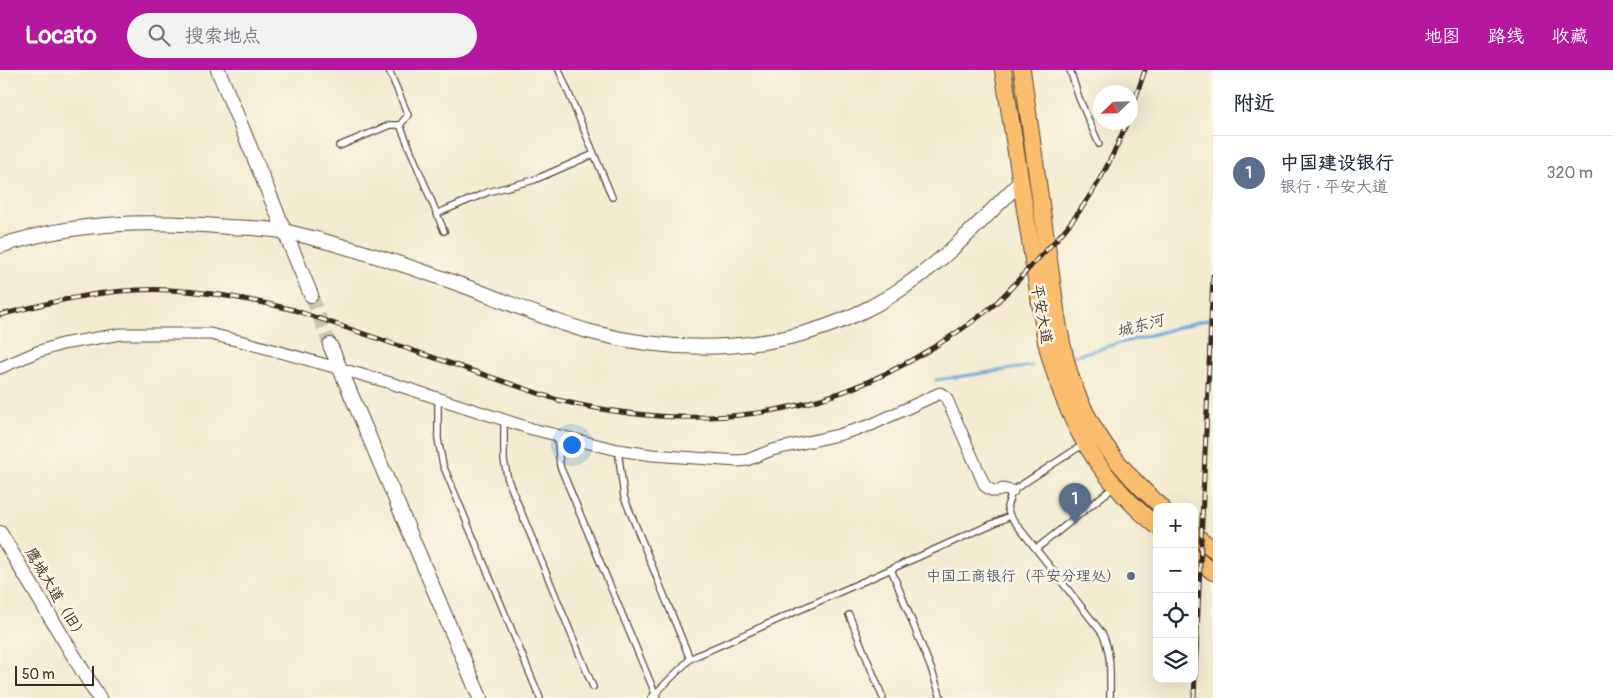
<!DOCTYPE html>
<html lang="zh">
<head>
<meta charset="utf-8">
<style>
	body { margin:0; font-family:Pangolin,"LXGW WenKai TC",sans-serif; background:#f2f2f3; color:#1f2937 }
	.controls { position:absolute; right:15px; bottom:15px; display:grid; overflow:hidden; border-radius:10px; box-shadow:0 5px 20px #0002 }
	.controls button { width:45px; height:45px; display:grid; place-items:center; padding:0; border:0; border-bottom:1px solid #e0e1e3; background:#fff; color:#1f2937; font:25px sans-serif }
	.compass { position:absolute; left:1093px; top:15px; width:45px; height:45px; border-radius:50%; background:#fff; box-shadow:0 5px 20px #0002; rotate:247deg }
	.scale { position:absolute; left:15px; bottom:12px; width:79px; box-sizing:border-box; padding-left:5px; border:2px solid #3b2a1e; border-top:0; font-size:14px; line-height:18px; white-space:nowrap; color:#3b2a1e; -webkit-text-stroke:4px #fcf5e5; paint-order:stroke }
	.you { position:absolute; left:571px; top:374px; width:18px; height:18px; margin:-12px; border:4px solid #fff; border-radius:50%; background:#1a73e8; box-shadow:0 0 0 8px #1a73e833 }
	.badge { display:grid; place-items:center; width:32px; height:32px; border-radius:50%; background:#b5179e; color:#fff; font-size:16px; font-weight:700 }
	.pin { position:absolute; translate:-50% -41px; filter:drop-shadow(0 1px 2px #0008) }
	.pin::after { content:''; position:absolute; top:26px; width:18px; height:15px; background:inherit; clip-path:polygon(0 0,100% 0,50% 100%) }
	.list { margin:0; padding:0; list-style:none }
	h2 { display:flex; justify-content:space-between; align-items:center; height:65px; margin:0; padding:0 20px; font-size:21px }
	h2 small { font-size:16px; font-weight:400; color:#747a83 }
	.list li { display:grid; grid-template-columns:32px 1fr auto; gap:15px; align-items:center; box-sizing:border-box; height:75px; padding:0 20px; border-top:1px solid #e0e1e3 }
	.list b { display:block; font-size:19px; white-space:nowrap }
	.list p { margin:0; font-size:16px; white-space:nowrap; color:#747a83 }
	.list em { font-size:16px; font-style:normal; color:#747a83 }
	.icon { flex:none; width:28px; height:28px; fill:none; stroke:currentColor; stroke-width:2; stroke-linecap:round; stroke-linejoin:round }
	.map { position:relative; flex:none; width:1213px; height:628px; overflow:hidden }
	header { display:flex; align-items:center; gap:30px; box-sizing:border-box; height:70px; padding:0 25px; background:#b5179e; color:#fff }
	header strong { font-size:24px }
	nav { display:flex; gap:28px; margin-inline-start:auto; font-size:18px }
	.search { width:350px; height:45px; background:#f2f2f3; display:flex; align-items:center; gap:12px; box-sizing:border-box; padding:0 18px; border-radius:28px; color:#747a83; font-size:19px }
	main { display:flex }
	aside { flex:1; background:#fff }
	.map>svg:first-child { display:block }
</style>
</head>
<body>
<header>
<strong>Locato</strong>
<div class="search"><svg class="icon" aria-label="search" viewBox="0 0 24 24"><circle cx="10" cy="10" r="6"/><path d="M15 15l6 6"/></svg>搜索地点</div>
<nav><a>地图</a><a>路线</a><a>收藏</a></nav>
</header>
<main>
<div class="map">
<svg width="1213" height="628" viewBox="0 0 1213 628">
	<rect width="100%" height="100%" fill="#fcf5e5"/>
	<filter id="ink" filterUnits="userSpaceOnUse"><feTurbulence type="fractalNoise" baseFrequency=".02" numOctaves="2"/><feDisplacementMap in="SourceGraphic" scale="10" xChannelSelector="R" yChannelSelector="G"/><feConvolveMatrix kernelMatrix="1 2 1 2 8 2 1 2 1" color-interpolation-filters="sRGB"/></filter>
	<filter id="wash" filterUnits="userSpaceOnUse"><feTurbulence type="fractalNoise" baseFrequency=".0096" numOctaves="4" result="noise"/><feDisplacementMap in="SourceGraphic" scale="20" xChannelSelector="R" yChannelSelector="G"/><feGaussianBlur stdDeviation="1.12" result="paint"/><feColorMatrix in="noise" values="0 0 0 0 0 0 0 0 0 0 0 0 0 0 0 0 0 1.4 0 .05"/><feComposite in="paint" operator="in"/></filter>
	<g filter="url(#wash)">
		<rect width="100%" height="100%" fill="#f3ecd2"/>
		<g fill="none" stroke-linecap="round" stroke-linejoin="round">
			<path stroke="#6ba4da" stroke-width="3" d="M1073,286L1213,248
				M936,310L1032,296"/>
		</g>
	</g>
	<g filter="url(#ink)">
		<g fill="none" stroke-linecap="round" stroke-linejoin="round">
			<path stroke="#cec5ae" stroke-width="14" stroke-dasharray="14 7" stroke-linecap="butt" d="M311,225L330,275"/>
			<defs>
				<path id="service" d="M559,0L612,127
					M1070,0L1079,28L1099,74
					M400,55L444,161
					M339,76L390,55H400L408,45L389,0
					M436,144L488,122L534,110L594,84
					M438,329V369L443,395L540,628
					M504,350V390L508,410L593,617
					M557,365L560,396L657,628
					M1084,374L1012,421L1007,437L1010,446L1102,563C1112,583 1110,605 1110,628
					M618,380L624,427L690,589
					M1036,479L1114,417
					M891,499L932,601L941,628
					M849,545L883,628
					M651,628L690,589L696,586L1010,446"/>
				<path id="minor" d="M0,298L37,282L62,274L121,264H210L244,272L391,313L532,359L618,380L652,385L738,391L747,390L772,380L838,365L871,355L940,323L946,327L985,416C992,421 995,423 1003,419L1012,421"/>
				<path id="tertiary" d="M218,0L311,225
					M0,176C77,151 149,150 228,157C248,158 269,158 288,162C349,176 409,196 467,217C508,232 549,251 591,262C681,286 781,282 865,240C926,210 974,159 1021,111
					M330,275L480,628
					M0,463L99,628"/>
				<path id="primary" d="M1003,0L1046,272C1065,348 1095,406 1157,456
					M1022,0C1030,56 1038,113 1046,169C1053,215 1057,263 1071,308C1088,358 1121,402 1162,437
					M1194,464L1213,479
					M1194,486L1213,502"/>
			</defs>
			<use href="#service" stroke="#574739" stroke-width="8"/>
			<use href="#minor" stroke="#574739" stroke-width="13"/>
			<use href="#tertiary" stroke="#574739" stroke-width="16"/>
			<use href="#primary" stroke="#574739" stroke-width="18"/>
			<use href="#service" stroke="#fff" stroke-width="5.5"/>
			<use href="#minor" stroke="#fff" stroke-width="11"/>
			<use href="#tertiary" stroke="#fff" stroke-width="14"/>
			<use href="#primary" stroke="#fbbe6e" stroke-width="16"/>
			<defs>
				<path id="rail" d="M1130,44L1145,0
					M0,245C55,231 112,217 170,220C212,222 254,230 294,240L558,330C690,362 812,352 929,280C952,266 977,250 997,232C1009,221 1020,208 1031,196C1043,183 1056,171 1067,157C1093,126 1112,90 1127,52
					M1194,628L1213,206"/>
			</defs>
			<use href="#rail" stroke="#3b2a1e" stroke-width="5"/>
			<use href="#rail" stroke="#fcf5e5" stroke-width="3" stroke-dasharray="9" stroke-linecap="butt"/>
		</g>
	</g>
	<circle fill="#5c6f8a" stroke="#fcf5e5" stroke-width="2" cx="1131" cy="506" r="5"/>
	<g text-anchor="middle" stroke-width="5" stroke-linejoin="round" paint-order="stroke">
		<g font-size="15" fill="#3b2a1e" stroke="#fcf5e5">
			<text transform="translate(1042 244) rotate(80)" y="5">平安大道</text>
			<text transform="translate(56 524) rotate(59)" y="5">鹰城大道（旧）</text>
		</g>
		<g font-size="15" fill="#4e5e75" stroke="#fcf5e5" text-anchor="end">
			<text x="1121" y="511">中国工商银行（平安分理处）</text>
		</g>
		<g font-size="16" font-style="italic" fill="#4c5560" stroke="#fcf5e5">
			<text transform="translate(1140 255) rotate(-15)" y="6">城东河</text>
		</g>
	</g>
</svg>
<div class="controls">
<button>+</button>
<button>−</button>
<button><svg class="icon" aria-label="locate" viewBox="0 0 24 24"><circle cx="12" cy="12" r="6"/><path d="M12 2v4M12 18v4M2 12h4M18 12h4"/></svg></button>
<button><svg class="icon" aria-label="layers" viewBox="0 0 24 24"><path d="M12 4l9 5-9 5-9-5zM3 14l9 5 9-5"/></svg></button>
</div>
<svg class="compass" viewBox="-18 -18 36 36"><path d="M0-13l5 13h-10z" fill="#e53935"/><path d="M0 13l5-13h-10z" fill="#747a83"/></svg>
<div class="scale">50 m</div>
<div class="you"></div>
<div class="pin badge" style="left:1075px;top:454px;background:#5c6f8a">1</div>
</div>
<aside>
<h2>附近<small></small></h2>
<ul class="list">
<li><span class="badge" style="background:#5c6f8a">1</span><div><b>中国建设银行</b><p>银行 · 平安大道</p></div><em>320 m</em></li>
</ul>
</aside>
</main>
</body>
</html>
